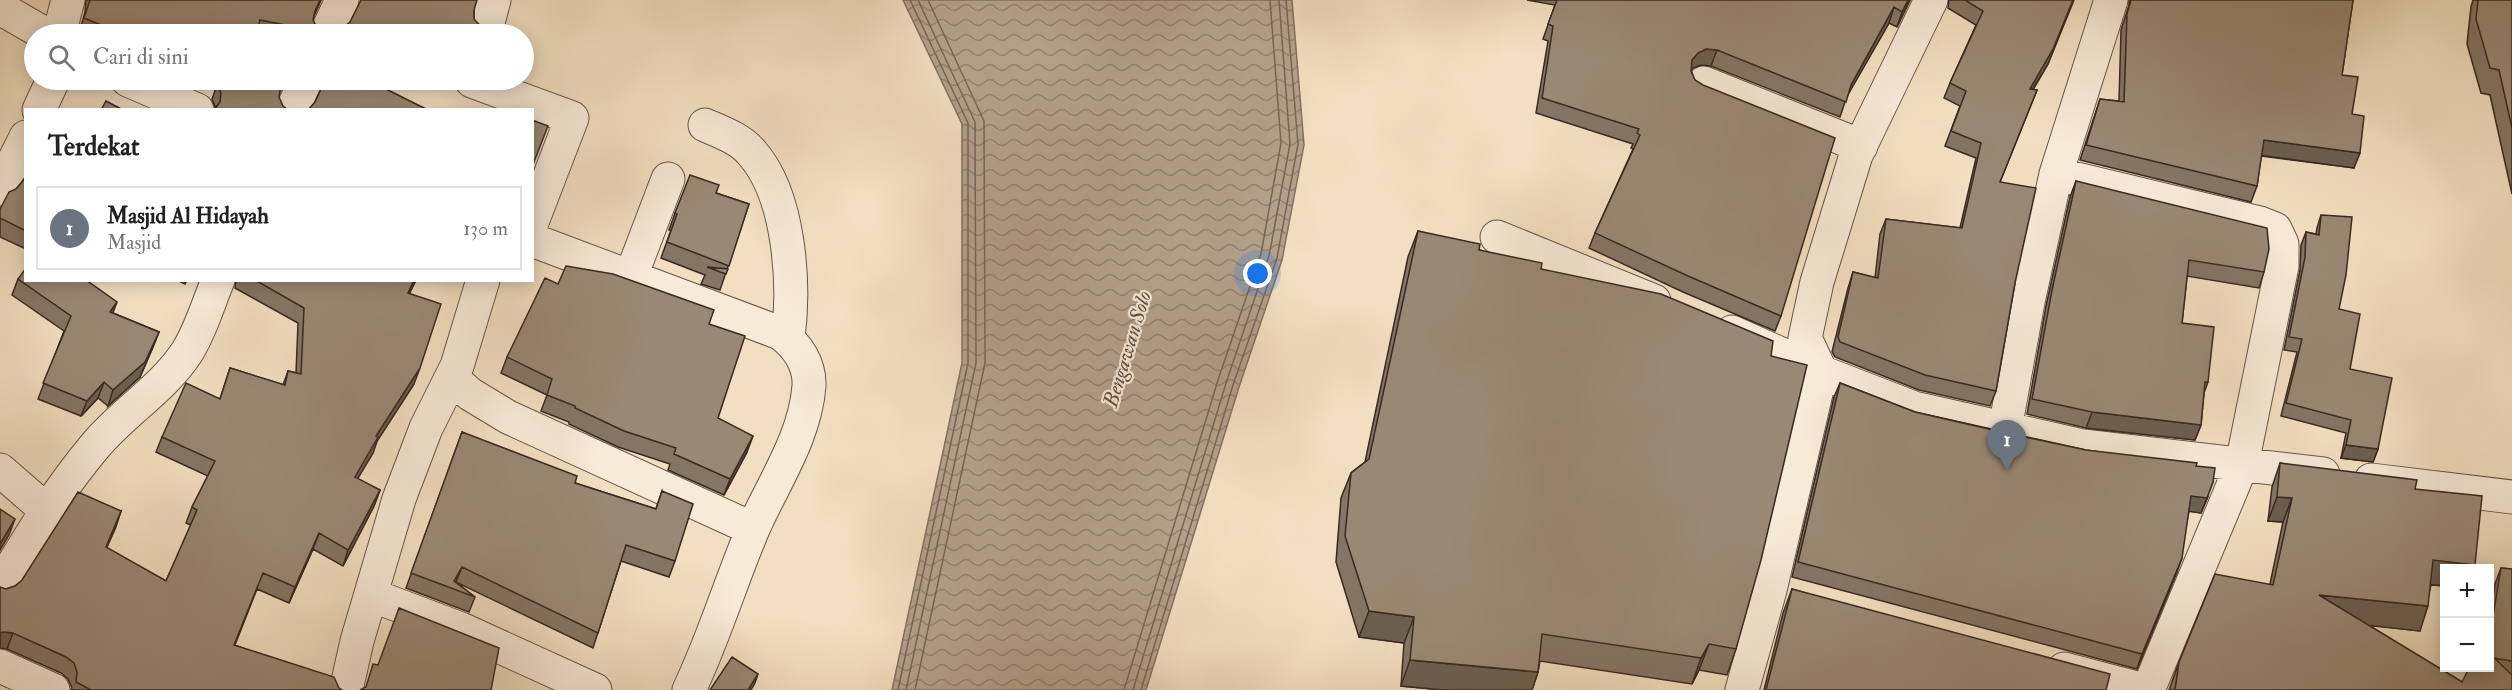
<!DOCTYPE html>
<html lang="id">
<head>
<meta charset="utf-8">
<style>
	body { margin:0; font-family:"IM FELL Double Pica",serif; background:#f2f2f2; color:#222 }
	.controls { position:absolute; right:18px; bottom:18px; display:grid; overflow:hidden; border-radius:0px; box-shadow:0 3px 15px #0003 }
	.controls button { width:54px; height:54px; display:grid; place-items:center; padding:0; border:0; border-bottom:2px solid #e0e0e0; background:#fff; color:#222; font:30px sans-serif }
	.you { position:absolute; left:1258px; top:274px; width:21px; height:21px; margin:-15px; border:4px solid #fff; border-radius:50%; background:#1a73e8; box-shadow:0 0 0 9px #1a73e833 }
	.badge { display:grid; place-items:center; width:39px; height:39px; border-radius:50%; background:#db2777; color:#fff; font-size:20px; font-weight:700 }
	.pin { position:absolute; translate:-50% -50px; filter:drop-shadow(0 2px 3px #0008) }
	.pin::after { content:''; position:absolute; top:32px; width:21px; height:18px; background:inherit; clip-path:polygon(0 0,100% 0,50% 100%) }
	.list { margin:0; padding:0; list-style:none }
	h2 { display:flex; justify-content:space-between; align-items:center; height:78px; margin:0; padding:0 24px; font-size:26px }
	h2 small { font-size:20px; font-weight:400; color:#767676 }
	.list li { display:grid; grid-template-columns:39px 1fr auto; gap:18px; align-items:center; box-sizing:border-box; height:84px; margin:0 12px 12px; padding:0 12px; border:2px solid #e0e0e0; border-radius:0px }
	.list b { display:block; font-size:22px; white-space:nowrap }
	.list p { margin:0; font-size:20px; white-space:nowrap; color:#767676 }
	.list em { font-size:20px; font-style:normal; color:#767676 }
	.icon { flex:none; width:33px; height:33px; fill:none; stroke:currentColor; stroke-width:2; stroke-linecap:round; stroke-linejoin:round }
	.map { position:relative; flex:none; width:2512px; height:690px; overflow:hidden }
	.search { position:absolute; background:#fff; box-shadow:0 3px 15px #0003; left:24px; top:24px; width:510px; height:66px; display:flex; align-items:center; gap:15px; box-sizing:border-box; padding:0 21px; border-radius:33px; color:#767676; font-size:22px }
	.panel { position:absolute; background:#fff; box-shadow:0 3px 15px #0003; left:24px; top:108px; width:510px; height:174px; border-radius:0px }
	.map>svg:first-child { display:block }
</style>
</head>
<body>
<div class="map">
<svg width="2512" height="690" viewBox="0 0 2512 690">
	<defs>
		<pattern id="water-waves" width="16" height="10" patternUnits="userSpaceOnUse" patternTransform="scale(1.5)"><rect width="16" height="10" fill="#b3a18b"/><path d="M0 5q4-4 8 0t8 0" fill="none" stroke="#938371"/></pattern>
	</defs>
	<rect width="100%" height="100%" fill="#f2dfc1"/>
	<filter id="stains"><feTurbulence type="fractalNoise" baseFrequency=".00333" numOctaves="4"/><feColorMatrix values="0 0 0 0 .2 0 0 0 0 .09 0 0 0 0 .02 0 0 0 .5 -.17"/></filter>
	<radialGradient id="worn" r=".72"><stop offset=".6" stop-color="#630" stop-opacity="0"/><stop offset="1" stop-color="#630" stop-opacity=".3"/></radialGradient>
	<path fill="url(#water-waves)" stroke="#827161" stroke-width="1.5" d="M903,0H1292L1304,145L1282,260L1239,387L1146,690H892L962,363V124Z"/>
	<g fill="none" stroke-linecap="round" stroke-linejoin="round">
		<path stroke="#766556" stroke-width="1.5" d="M898,690L968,363V123L910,0
			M906,690L976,363L975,122L918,0
			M915,690L985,363L984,121L928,0
			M1124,690L1218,380L1261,254L1281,143L1270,0
			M1133,690L1226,383L1269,256L1290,144L1279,0
			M1141,690L1233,385L1277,258L1298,144L1286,0"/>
		<defs>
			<path id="minor" d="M0,8L45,34
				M59,34L68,0
				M326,34L342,0
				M485,34L494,0
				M128,80L197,110
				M473,80L472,81L572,118L532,222
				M1704,83L1861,146
				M39,110L53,80
				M292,110L306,80
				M705,125C721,132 741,139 752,153C790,196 795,284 788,338
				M2056,174L2260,223L2275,229L2282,244V266L2242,464L2148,690
				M0,189L26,137
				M1497,237L1654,301
				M532,240L780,333C797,345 810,364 809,386C805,438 773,483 753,529C730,583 714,638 689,690
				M631,276L668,179
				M1732,332L1821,372L1914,408L2083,446L2323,474
				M452,378L470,394L508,417L753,529
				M2005,429L2028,302L2056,174L2111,0
				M0,470L46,510
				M2371,480L2512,497
				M0,586C29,538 58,490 95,446C123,412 163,389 187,352C201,330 208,304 218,280
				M371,595L461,629L595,690
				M0,666L53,690
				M2064,669L2144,690
				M346,690L357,641L399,499L426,428L457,366L483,280
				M1742,690L1770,590L1821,372L1805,338L1817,282L1856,155L1931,0"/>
		</defs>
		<use href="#minor" stroke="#665649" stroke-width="35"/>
		<use href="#minor" stroke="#f7ead7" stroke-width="33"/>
	</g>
	<path fill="#847564" stroke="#382921" stroke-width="1.5" d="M86,0H321L314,16L313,20L319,32L318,34H81L79,33L85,12Z
		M1527,0H1910L1897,27L1889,23L1847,96L1840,117L1711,66L1701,65L1693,68L1691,70L1781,316L1775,331L1683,292L1589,248L1595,233L1633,149L1631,148L1633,144L1536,113L1548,41L1543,39L1555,5Z
		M1949,0H2074L2048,64L2033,90H2037L2000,182L2015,283L1996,391L1990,406L1919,390L1835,357L1832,352L1848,288L1853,272L1875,278L1880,234L1886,219L1960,228L1976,158L1945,146L1960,106L1944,98L1950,83L1976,25L1948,8Z
		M2129,0H2353L2342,75L2352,114L2354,168L2261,156L2257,186L2251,202L2080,160L2100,99L2119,101L2121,30L2129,5Z
		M2473,0H2512V194L2490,95L2481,93L2467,44L2471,7Z
		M474,10V19L483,34H338L339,31Z
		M219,80H286L215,107L212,99Z
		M26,176V249L0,237V209L22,182Z
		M2076,181L2264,272L2259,288L2187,276L2182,323L2208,382L2204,393L2201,425L2195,440L2086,428L2027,414L2046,306L2070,197Z
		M716,193L749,204L720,290L701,284L705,275L661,258L671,230H669L675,213Z
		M2321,215L2350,369L2378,449L2373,462L2341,458L2346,433L2281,416L2297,352L2284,350L2300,270L2301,245L2306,232L2316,234L2317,228Z
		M1418,231L1541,269L1771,356L1736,649L1727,675L1699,670L1692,684L1540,661L1538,672L1532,690H1443L1401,686L1404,643L1359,637L1336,562L1341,498L1351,473L1365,462L1408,257Z
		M18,279L113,313L159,332L153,347L140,377L108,406L98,398L81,416L38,399L64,331L12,295Z
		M177,280H187L185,284Z
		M236,280H416L409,294L414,384L377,441L373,453L357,479L380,490L374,506L343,566L313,549L289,603L257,589L235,645L342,690H71L72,688L68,679L61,673L7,649L6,589L15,586L121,511L106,548L166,581L191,525L186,523L192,507L208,476L156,452L162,437L220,399L230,368L283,385L288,371L296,373L298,323L235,288Z
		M558,284L709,324L718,418L747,452L724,495L668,470L670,464L618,447L569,424V422L541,411L547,395L501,373L507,357Z
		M1840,383L1915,412L2086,450L2196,466L2208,497L2201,513L2189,511L2177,572L2137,669L1792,577L1834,397Z
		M462,432L575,483L656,509L662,491L675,561L669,577L621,561L593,648L456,582L475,597L469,612L406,588Z
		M2280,463L2415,489L2475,565L2474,568H2445V586L2431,585L2420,631L2368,625L2462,682L2490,668V617L2495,584L2501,568L2512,569V690H2169L2179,662L2270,584L2283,522L2268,521L2272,487Z
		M1792,589L2106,690H1764L1783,613Z"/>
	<path fill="#6b5f51" stroke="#382921" stroke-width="1.5" d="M320,0H321L309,27L315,11Z
		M1908,0H1910L1897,27L1902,12Z
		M2073,0L2048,64L2024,104L2030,89Z
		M1894,7L1889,23L1845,100L1851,85Z
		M1706,49L1717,50L1711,66L1701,65L1693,68L1687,76L1692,60L1698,53Z
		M2264,140L2360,153L2354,168L2258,155Z
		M414,280H416L402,309L408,293Z
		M117,302L111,318L110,312Z
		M159,332L153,347L140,377L108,406L113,390Z
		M420,368L414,384L377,441L373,453L349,493L355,477L376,436Z
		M104,382L98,398L81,416L87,401Z
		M2092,412L2201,425L2195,440L2086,428Z
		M753,436L747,452L724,495L730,479Z
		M2346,445L2378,449L2373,462L2341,458Z
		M2213,482L2201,513L2186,511L2191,496Z
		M380,490L374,506L343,566L348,550Z
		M2277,497L2292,498L2283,522L2268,521Z
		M121,511L116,527L100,563L106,547Z
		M15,519L9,535L0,550V544Z
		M319,533L313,549L289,603L295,587Z
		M2182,558L2177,572L2137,669L2142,654Z
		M2433,560L2475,565L2474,568H2445V586L2424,584Z
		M462,567L456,582L454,581Z
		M2319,595L2428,606L2420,631L2310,619Z
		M1369,611L1414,617L1404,643L1359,637Z
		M3,632L13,633L7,649L0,648V633Z
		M1709,644L1699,670L1692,684L1701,658Z
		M1410,660L1538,672L1532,690H1443L1401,686Z
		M758,674L755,683L751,690H748Z"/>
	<path fill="#998874" stroke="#382921" stroke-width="1.5" d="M90,0H320L315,11L313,20L319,32L260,20L259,24L279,34H182L176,32L174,34H123L84,18Z
		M361,0H477L474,10V19L484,30L483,34H356L339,31L350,22Z
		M1557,0H1908L1902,12L1894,7L1851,85L1846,102L1717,50L1706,49L1698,53L1692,60L1691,71L1695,80L1703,85L1835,138L1781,316L1688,276L1595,233L1640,135L1637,133L1639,129L1542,98L1553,26L1548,24Z
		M1965,0H2073L2053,49L2030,89L2037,90L2000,182L2036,188L2015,283L1996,391L1925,375L1840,342L1838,337L1853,272L1878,278L1886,219L1962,228L1981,143L1951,131L1966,91L1950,83L1983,11Z
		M2131,0H2353L2342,75L2358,77L2352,114L2364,116L2360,153L2264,140L2257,186L2086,145L2100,99L2124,102L2127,14Z
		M2478,0H2512V128L2499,70L2490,68L2476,19Z
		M219,80H284L281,86L279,97L283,106L288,110H214L220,102L221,93L217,83Z
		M325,80H368L428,110H308L315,102Z
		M106,101L123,110H101Z
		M532,120L548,126L532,167Z
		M690,175L719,185L716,193L749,204L729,266L667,242L677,214L675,213Z
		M26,176V231L0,218V209L9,192L16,189L22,182Z
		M2076,181L2267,228L2269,249L2264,272L2189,260L2182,323L2214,327L2208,382H2205L2201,425L2092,412L2032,399L2052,290Z
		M2321,215L2352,217L2346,275L2339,309L2360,314L2350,369L2392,378L2378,449L2346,445L2351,420L2286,403L2302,339L2289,337L2305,257L2306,232L2319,235Z
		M1418,231L1480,244L1479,250L1542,263L1541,269L1661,294L1773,341L1771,356L1807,365L1761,560L1736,649L1709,644L1701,658L1542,634L1538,672L1410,660L1414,617L1369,611L1345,536L1351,473L1369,459Z
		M566,266L613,274L714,310L709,324L745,336L718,418L753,436L730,479L674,454L676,448L624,431L575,408V406L547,395L552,379L507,357L545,278L558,284Z
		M707,267L728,269L726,274Z
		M26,268V280H86L117,302L110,312L159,332L145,362L113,390L104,382L87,401L43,383L71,316L18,279Z
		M255,280H414L408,293L441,304L420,368L376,436L378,437L355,477L380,490L348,550L319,533L295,587L263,573L234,645L334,677L339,688L342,690H91L76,682L77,672L74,663L66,657L13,633L3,632L0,633V587L6,589L15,586L22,580L78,492L121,511L106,547L166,581L197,510L192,507L215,461L162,437L186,383L220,399L230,368L285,385L288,371L301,374L304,308Z
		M1840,383L1915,412L2006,433L2086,450L2197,463L2196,466L2215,468L2213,482L2207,498L2191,496L2182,558L2142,654L1798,562Z
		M462,432L577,476L575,483L656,509L662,491L693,504L675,561L626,545L598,633L462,567L454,581L475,597L411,573Z
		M2280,463L2417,480L2415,489L2482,496L2475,565L2433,560L2428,606L2319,595L2462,682L2469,668H2490V654L2512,675V690H2175L2179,662L2215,574L2273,585L2292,498L2277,497Z
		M0,509L15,519L0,544Z
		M2501,568L2512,569V661L2493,658L2490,654V634Z
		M1792,589L2110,674L2106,690H1766Z
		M399,608L499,648L491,690H360L366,687L373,664L378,665Z
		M732,657L758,674L748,690H710Z"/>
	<g text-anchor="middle" stroke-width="4.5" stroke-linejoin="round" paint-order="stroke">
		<g font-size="21" font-style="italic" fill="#5d4d41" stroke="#f7ead7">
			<text transform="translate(1127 349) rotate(-73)" y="7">Bengawan Solo</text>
		</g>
	</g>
	<rect width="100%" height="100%" filter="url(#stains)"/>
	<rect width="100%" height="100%" fill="url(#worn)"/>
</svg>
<div class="controls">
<button>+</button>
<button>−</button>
</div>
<div class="you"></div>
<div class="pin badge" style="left:2007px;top:470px;background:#6b7280">1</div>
<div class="search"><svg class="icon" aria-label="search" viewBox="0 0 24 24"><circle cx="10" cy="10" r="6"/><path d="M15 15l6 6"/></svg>Cari di sini</div>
<section class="panel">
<h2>Terdekat<small></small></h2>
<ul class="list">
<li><span class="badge" style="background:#6b7280">1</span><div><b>Masjid Al Hidayah</b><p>Masjid</p></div><em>130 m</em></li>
</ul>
</section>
</div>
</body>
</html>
